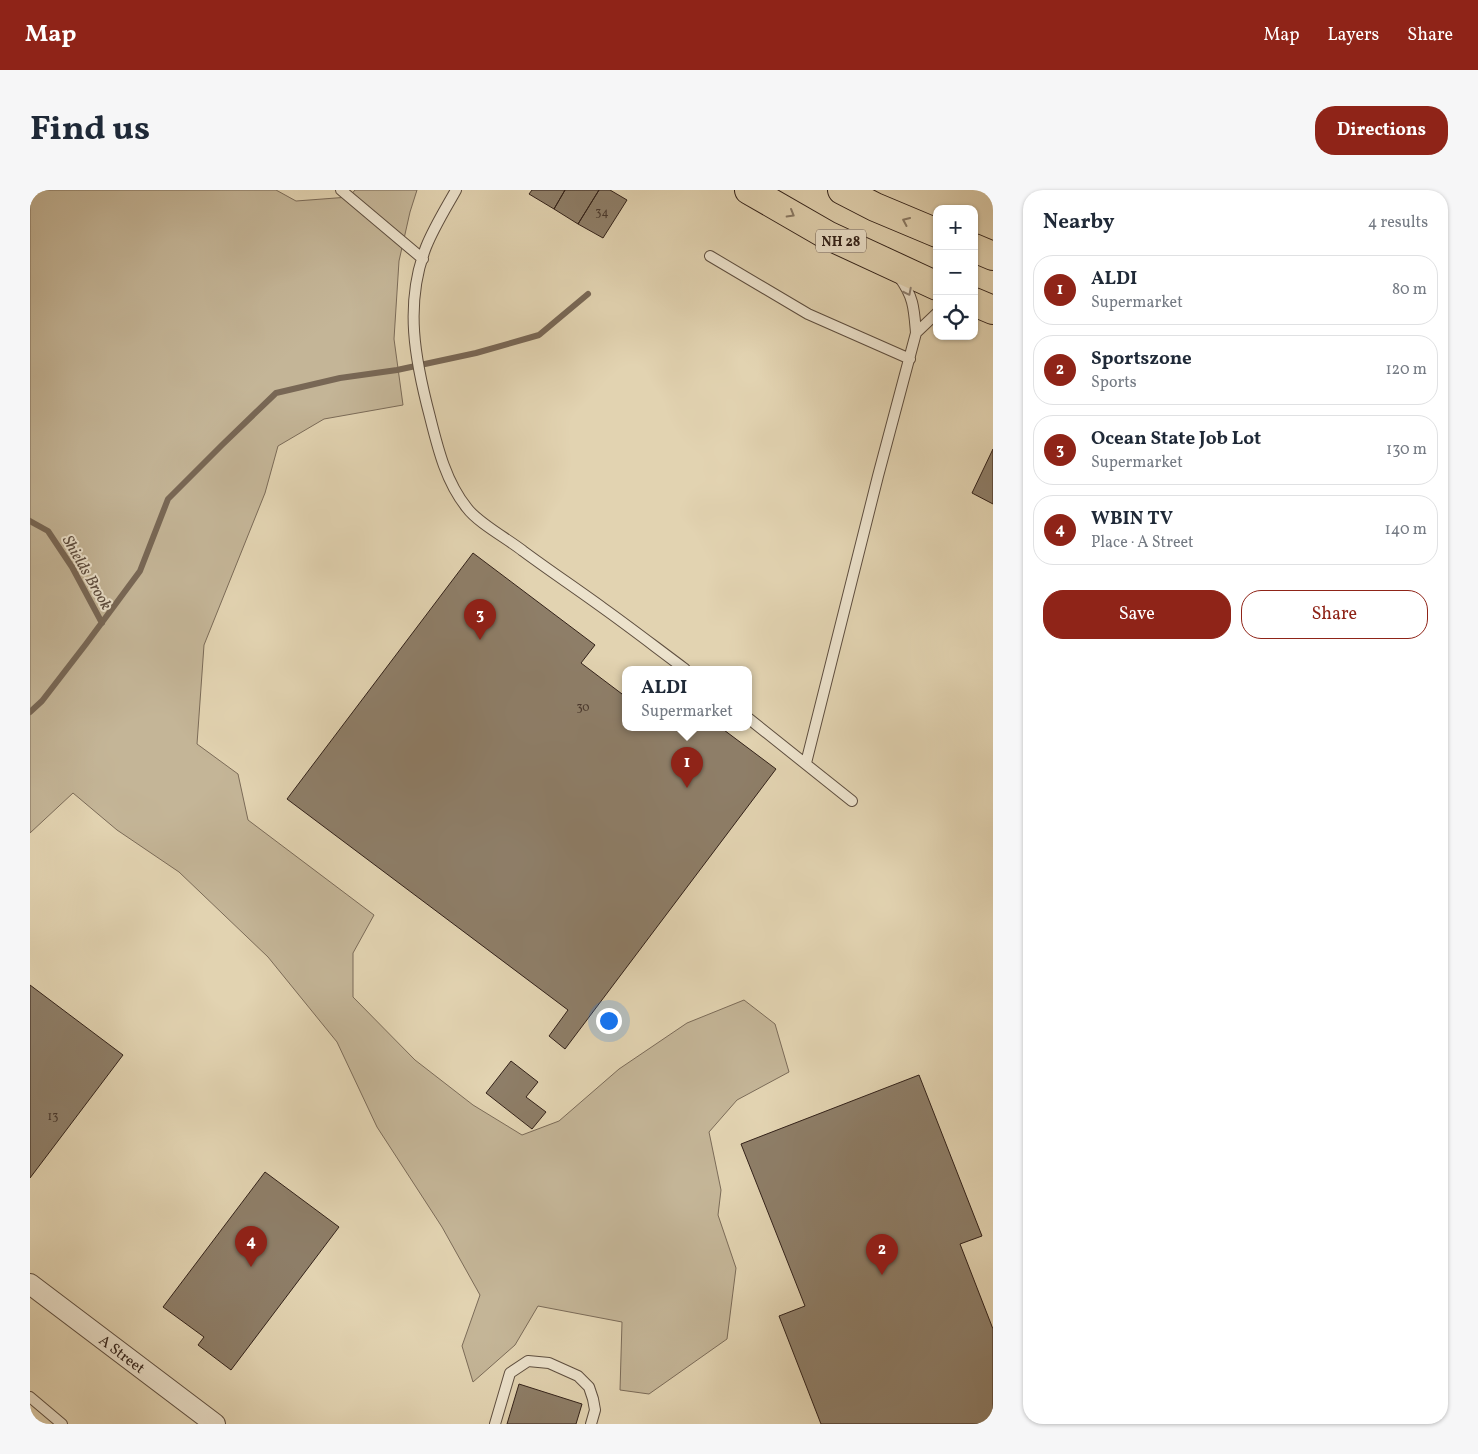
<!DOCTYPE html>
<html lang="en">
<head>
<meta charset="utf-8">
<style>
	body { margin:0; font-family:Vollkorn,serif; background:#f6f6f7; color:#1f2937 }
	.controls { position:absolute; right:15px; top:15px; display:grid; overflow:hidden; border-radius:10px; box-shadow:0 1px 4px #0004 }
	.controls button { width:45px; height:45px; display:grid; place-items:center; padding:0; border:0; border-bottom:1px solid #e0e1e3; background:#fff; color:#1f2937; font:25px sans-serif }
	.you { position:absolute; left:578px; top:830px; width:18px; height:18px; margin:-12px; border:4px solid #fff; border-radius:50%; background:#1a73e8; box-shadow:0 0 0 8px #1a73e833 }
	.badge { display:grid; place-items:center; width:32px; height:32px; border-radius:50%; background:#8f2418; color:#fff; font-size:16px; font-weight:700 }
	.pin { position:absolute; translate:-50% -41px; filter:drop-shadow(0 1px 2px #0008) }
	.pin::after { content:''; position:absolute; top:26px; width:18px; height:15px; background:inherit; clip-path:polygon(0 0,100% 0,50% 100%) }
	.popup { position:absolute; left:592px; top:476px; width:130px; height:65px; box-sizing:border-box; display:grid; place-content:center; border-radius:10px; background:#fff; filter:drop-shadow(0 1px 4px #0005); font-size:16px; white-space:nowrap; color:#747a83 }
	.popup b { font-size:19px; color:#1f2937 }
	.popup::after { content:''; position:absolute; left:50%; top:100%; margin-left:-10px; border:10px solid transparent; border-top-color:#fff }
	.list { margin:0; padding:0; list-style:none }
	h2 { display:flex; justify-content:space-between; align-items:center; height:65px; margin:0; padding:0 20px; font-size:21px }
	h2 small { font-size:16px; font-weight:400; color:#747a83 }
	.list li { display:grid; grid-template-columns:32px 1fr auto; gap:15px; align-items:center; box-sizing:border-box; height:70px; margin:0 10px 10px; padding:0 10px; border:1px solid #e0e1e3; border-radius:20px }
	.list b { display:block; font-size:19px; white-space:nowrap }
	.list p { margin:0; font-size:16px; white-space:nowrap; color:#747a83 }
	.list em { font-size:16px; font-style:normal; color:#747a83 }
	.actions { display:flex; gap:10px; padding:15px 20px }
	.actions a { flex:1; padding:11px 0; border:1px solid #8f2418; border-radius:20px; text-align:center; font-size:18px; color:#8f2418 }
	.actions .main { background:#8f2418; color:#fff }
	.icon { flex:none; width:28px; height:28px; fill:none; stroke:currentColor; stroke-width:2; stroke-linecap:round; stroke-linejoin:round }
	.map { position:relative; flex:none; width:963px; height:1234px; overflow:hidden; border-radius:20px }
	header { display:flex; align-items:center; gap:30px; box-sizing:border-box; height:70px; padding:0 25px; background:#8f2418; color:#fff }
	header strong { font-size:24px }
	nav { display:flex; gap:28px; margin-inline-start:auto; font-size:18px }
	.intro { display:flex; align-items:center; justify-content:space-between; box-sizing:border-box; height:120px; padding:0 30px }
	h1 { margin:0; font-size:35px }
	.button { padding:12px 22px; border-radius:20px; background:#8f2418; color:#fff; font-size:18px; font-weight:700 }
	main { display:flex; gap:30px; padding:0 30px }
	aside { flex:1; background:#fff; border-radius:20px; box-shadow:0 1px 4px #0004 }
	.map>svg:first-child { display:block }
</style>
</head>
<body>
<header>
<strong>Map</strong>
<nav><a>Map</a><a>Layers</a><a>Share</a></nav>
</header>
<div class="intro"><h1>Find us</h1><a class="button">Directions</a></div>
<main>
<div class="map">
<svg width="963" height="1234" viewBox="0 0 963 1234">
	<rect width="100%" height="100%" fill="#e2d3b1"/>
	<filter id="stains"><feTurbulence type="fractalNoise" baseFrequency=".004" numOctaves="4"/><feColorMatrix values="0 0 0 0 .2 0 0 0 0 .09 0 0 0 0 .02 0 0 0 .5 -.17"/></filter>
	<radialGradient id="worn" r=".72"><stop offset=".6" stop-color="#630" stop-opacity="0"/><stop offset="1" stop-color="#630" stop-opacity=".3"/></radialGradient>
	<path fill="#c4b597" stroke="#7b6b58" d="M0,0H246L266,11L319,7L325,0H387L380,22L369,71L364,149L373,215L294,229L248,256L235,303L174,455L167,554L208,584L218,630L344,725L323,763V807L385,870L443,915L492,945L529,931L589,879L657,833L714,810L745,834L759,882L707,910L679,942L691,1000L688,1025L706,1078L697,1149L619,1204L590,1200L592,1132L508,1116L485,1155L443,1192L432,1156L450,1105L412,1037L347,937L307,852L238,767L149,682L87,640L43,603L0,643Z"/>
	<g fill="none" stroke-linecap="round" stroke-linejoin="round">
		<path stroke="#786755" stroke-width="6" d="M0,331L18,341L42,377L72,433
			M0,522L12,511L56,454L110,381L138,309L192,255L246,203L310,188L367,180L446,163L509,145L558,104"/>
	</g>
	<path fill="#8e7e68" stroke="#322119" d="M502,0H535L524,19L499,4Z
		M535,0H569L548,34L524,19Z
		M569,0H580L597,10L573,48L548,34Z
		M963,259V314L942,303Z
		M443,363L565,455L551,473L596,507V537H690L746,579L535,859L519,846L538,820L257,609Z
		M0,795L93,865L0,988Z
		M481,871L508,892L496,907L516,922L502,939L456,903Z
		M889,885L952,1046L930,1054L963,1139V1234H791L749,1126L775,1116L711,954Z
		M235,982L309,1037L201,1180L168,1155L174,1147L133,1117Z
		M489,1194L552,1214L546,1234H477Z"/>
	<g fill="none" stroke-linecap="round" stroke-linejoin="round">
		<defs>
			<path id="lane" d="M311,0L393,69
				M426,0C416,18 404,37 396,57C374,114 385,170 400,227C408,259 416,292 437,318C448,333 478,349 493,361C520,381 547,399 573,418C601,438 628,459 655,479
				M680,66L778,124L880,169
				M886,143L907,123
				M718,528L822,611
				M776,573L848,286L886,143C884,119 884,107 869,87
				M0,1207L32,1234
				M465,1234L480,1183L498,1171L519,1173L548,1186L559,1197L563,1209L565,1220L561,1234"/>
			<path id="street" d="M0,1094L185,1234"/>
			<path id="primary" d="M719,0L797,45L907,96
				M812,0L845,17L907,43
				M944,58L963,66
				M944,112L963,120"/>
		</defs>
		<use href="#lane" stroke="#5e4e3f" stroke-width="12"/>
		<use href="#street" stroke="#5e4e3f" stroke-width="22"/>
		<use href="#primary" stroke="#322119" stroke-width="30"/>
		<use href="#lane" stroke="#ece2cc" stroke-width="10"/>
		<use href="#street" stroke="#ece2cc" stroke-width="20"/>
		<use href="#primary" stroke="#e2d3b1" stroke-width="28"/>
	</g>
	<defs><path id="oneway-chevron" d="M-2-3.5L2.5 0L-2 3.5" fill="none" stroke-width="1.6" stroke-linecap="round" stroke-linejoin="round" transform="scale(1.25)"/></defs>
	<g stroke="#8a7a65">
		<use href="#oneway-chevron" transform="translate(761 24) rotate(30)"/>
		<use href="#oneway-chevron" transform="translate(876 31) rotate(-156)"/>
	</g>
	<use stroke="#8f8272" href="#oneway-chevron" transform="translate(878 102) rotate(63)"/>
	<g text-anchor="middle" stroke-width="4" stroke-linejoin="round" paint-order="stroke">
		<g font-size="12" fill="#49382d">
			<text x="572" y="26">34</text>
			<text x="553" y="521">30</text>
			<text x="23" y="930">13</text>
		</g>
		<rect fill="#ece2cc" stroke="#6a5b4f" stroke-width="1" x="786" y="39.5" width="50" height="23" rx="4"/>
		<g font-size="14" font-weight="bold" fill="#322119">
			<text x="811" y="56">NH 28</text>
		</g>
		<g font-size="15" fill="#322119" stroke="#ece2cc">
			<text transform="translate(92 1164) rotate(37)" y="5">A Street</text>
		</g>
		<g font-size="16" font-style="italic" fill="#5b4a3c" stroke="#ece2cc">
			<text transform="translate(58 382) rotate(60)" y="6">Shields Brook</text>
		</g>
	</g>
	<rect width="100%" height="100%" filter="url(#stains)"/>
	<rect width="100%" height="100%" fill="url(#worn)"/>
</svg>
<div class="controls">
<button>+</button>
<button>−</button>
<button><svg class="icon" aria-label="locate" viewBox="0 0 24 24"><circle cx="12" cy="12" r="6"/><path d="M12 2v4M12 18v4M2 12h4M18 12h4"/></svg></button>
</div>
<div class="you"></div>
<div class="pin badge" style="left:657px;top:598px">1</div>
<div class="popup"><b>ALDI</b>Supermarket</div>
<div class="pin badge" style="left:852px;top:1085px">2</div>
<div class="pin badge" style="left:450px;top:450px">3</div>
<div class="pin badge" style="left:221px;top:1077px">4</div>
</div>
<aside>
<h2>Nearby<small>4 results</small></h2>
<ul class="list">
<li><span class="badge">1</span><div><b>ALDI</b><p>Supermarket</p></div><em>80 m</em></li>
<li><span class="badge">2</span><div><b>Sportszone</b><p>Sports</p></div><em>120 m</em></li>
<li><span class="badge">3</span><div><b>Ocean State Job Lot</b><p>Supermarket</p></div><em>130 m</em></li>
<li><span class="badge">4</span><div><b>WBIN TV</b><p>Place · A Street</p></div><em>140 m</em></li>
</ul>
<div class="actions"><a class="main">Save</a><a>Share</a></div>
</aside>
</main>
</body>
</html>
